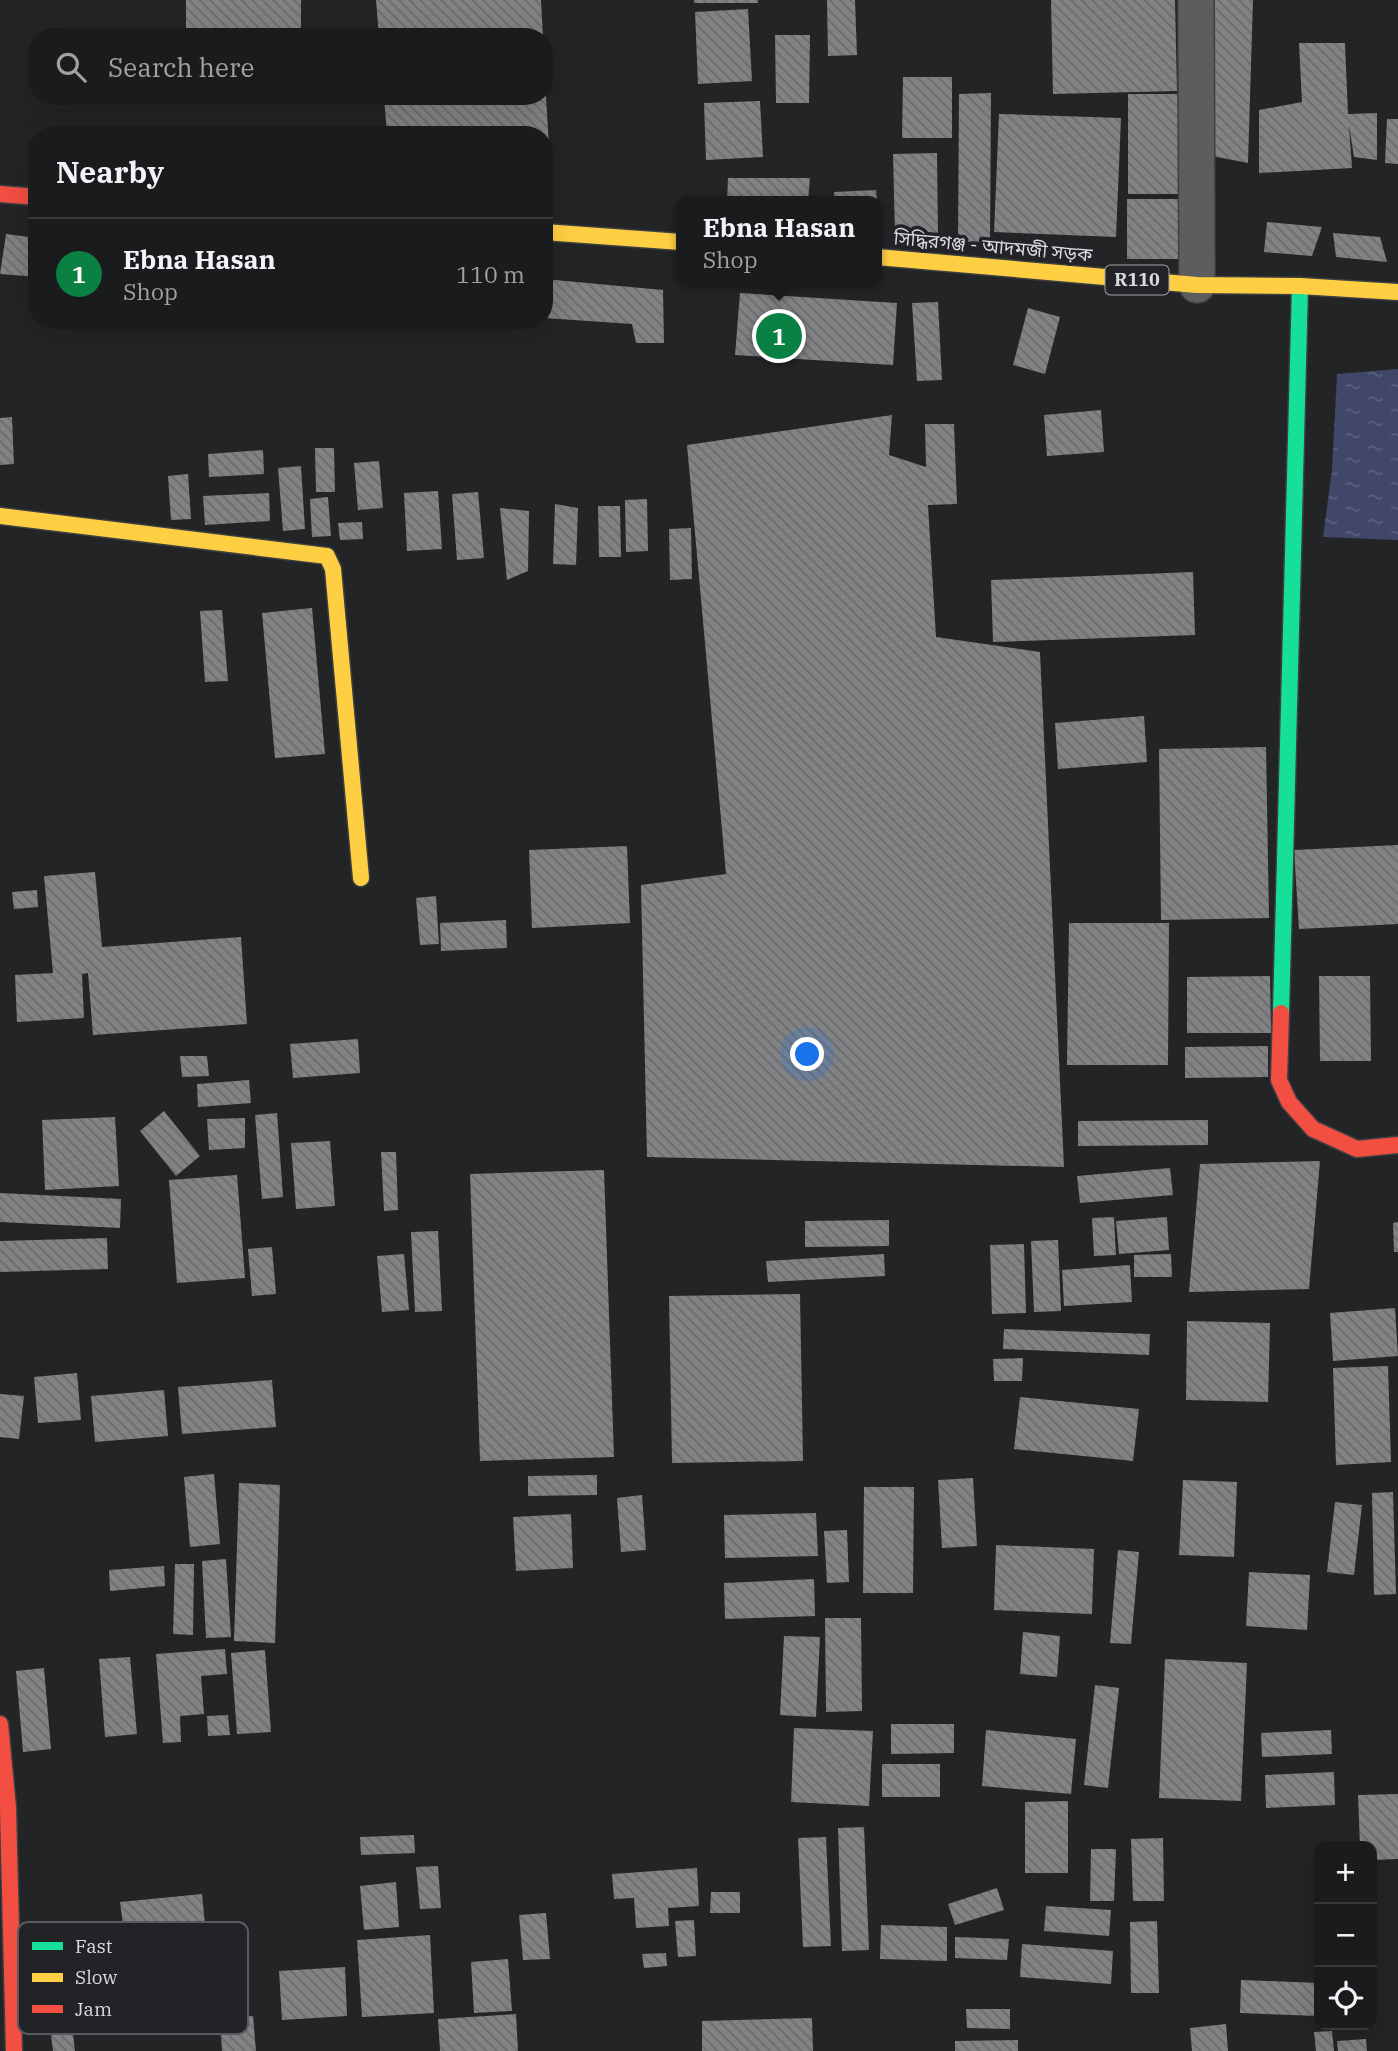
<!DOCTYPE html>
<html lang="en">
<head>
<meta charset="utf-8">
<style>
	body { margin:0; font-family:"IBM Plex Serif","Noto Sans Bengali",serif; background:#232425; color:#f1f3f6 }
	.controls { position:absolute; right:21px; bottom:21px; display:grid; overflow:hidden; border-radius:14px; box-shadow:0 7px 28px #0002 }
	.controls button { width:63px; height:63px; display:grid; place-items:center; padding:0; border:0; border-bottom:2px solid #38393b; background:#1a1b1c; color:#f1f3f6; font:35px sans-serif }
	.you { position:absolute; left:808px; top:1055px; width:24px; height:24px; margin:-18px; border:5px solid #fff; border-radius:50%; background:#1a73e8; box-shadow:0 0 0 10px #1a73e833 }
	.badge { display:grid; place-items:center; width:46px; height:46px; border-radius:50%; background:#0b8043; color:#fff; font-size:23px; font-weight:700 }
	.pin { position:absolute; translate:-50% -50%; border:4px solid #fff; box-shadow:0 2px 7px #0006 }
	.popup { position:absolute; left:676px; top:196px; width:206px; height:91px; box-sizing:border-box; display:grid; place-content:center; border-radius:14px; background:#1a1b1c; filter:drop-shadow(0 2px 5px #0005); font-size:23px; white-space:nowrap; color:#9fa1a3 }
	.popup b { font-size:26px; color:#f1f3f6 }
	.popup::after { content:''; position:absolute; left:50%; top:100%; margin-left:-14px; border:14px solid transparent; border-top-color:#1a1b1c }
	.list { margin:0; padding:0; list-style:none }
	h2 { display:flex; justify-content:space-between; align-items:center; height:91px; margin:0; padding:0 28px; font-size:30px }
	h2 small { font-size:23px; font-weight:400; color:#9fa1a3 }
	.list li { display:grid; grid-template-columns:46px 1fr auto; gap:21px; align-items:center; box-sizing:border-box; height:112px; padding:0 28px; border-top:2px solid #38393b }
	.list b { display:block; font-size:26px; white-space:nowrap }
	.list p { margin:0; font-size:23px; white-space:nowrap; color:#9fa1a3 }
	.list em { font-size:23px; font-style:normal; color:#9fa1a3 }
	.icon { flex:none; width:38px; height:38px; fill:none; stroke:currentColor; stroke-width:2; stroke-linecap:round; stroke-linejoin:round }
	.map { position:relative; flex:none; width:1398px; height:2051px; overflow:hidden }
	.search { position:absolute; background:#1a1b1c; box-shadow:0 7px 28px #0002; left:28px; top:28px; width:525px; height:77px; display:flex; align-items:center; gap:18px; box-sizing:border-box; padding:0 24px; border-radius:28px; color:#9fa1a3; font-size:26px }
	.panel { position:absolute; background:#1a1b1c; box-shadow:0 7px 28px #0002; left:28px; top:126px; width:525px; height:203px; border-radius:28px }
	.map>svg:first-child { display:block }
</style>
</head>
<body>
<div class="map">
<svg width="1398" height="2051" viewBox="0 0 1398 2051">
	<defs>
		<pattern id="water-ripples" width="26" height="14" patternUnits="userSpaceOnUse" patternTransform="scale(1.75)"><rect width="26" height="14" fill="#404769"/><path d="M2 4q2-2 4 0t4 0M15 11q2-2 4 0t4 0" fill="none" stroke="#5b617e"/></pattern>
		<pattern id="building-back-hatch" width="6" height="6" patternUnits="userSpaceOnUse" patternTransform="scale(1.75)"><rect width="6" height="6" fill="#818284"/><path d="M-1 5l2 2M0 0l6 6M5-1l2 2" fill="none" stroke="#6b6b6d"/></pattern>
	</defs>
	<rect width="100%" height="100%" fill="#232426"/>
	<path fill="url(#water-ripples)" d="M1398,369V540L1323,537L1332,470L1337,374Z"/>
	<path fill="url(#building-back-hatch)" d="M186,0H301V37H186Z
		M376,0H541L543,37H379Z
		M694,0H758V3H694Z
		M827,0H855L857,55L828,56Z
		M1051,0H1175L1177,91L1053,94Z
		M1212,0H1253L1248,163L1212,156Z
		M748,9L752,81L698,84L695,12Z
		M775,35H810L809,103H776Z
		M1299,43H1345L1348,114L1377,113V160L1354,157L1349,125L1352,168L1259,173V110L1302,102Z
		M903,77H952V138H902Z
		M991,93L990,242H958L959,94Z
		M1128,94H1183V194H1128Z
		M384,96H546L552,197H544V135H387Z
		M760,101L763,157L706,160L704,103Z
		M999,114L1121,118L1116,237L994,232Z
		M1387,119H1398V164L1385,163Z
		M937,153L938,235L895,236L893,154Z
		M728,178H810L808,201H727Z
		M876,190L877,201H834V192Z
		M1127,199H1180V259H1127Z
		M1267,222L1322,227L1312,256L1264,252Z
		M1333,233L1380,237L1387,262L1336,257Z
		M6,234L37,238V277L0,274Z
		M544,279L663,290L664,343H636L632,324L544,318Z
		M740,293L897,303L893,365L735,355Z
		M938,302L942,380L917,381L912,303Z
		M1028,308L1060,317L1045,374L1013,365Z
		M1101,410L1104,452L1047,456L1044,415Z
		M892,415L889,455L926,467L925,424H954L957,504L928,505L936,637L1040,652L1064,1167L647,1157L641,885L726,874L687,445Z
		M12,417L14,464L0,465V418Z
		M315,448H334L335,492H316Z
		M263,450L264,474L209,477L208,454Z
		M379,461L383,508L358,510L354,463Z
		M301,466L305,529L283,531L278,468Z
		M188,474L191,519L171,520L168,476Z
		M438,491L442,549L407,551L404,493Z
		M478,492L484,558L457,560L452,494Z
		M269,493L270,521L205,525L203,496Z
		M328,497L331,536L312,537L310,499Z
		M647,499L648,551L626,552L625,500Z
		M555,504L578,508L576,565L553,564Z
		M598,506H620L621,557H599Z
		M500,508L529,511L528,571L507,580Z
		M362,522L363,539L340,540L338,523Z
		M691,528L692,579L670,580L669,529Z
		M1193,572L1195,635L993,642L991,580Z
		M312,608L325,754L275,758L262,613Z
		M222,610L228,681L205,682L200,611Z
		M1144,716L1147,762L1058,769L1055,723Z
		M1266,747L1269,918L1161,920L1159,749Z
		M1398,845V924L1299,929L1294,850Z
		M627,846L630,923L532,928L529,850Z
		M95,872L102,947L241,937L247,1024L93,1035L88,973L82,974L84,1018L17,1022L15,975L53,973L44,876Z
		M37,890L38,907L14,909L12,892Z
		M436,896L439,944L420,945L416,898Z
		M506,920L507,948L441,951L440,923Z
		M1069,923H1169L1168,1065H1067Z
		M1270,976L1271,1033H1187V977Z
		M1319,976H1370L1371,1061H1320Z
		M358,1039L360,1073L293,1078L290,1044Z
		M1268,1046V1077L1185,1078V1047Z
		M180,1056H207L209,1076L182,1077Z
		M249,1080L251,1103L198,1107L197,1084Z
		M164,1111L200,1156L176,1176L140,1131Z
		M277,1113L283,1197L262,1199L255,1115Z
		M115,1117L119,1186L45,1190L42,1120Z
		M245,1118V1148L209,1150L207,1119Z
		M1208,1120V1145L1078,1146V1121Z
		M330,1141L335,1206L296,1209L291,1143Z
		M381,1152H396L398,1210L384,1211Z
		M1320,1161L1309,1289L1189,1292L1200,1164Z
		M1170,1168L1173,1195L1080,1203L1077,1176Z
		M604,1170L614,1457L480,1461L470,1174Z
		M237,1175L245,1278L177,1283L169,1180Z
		M0,1193L121,1199L120,1228L0,1222Z
		M1114,1217L1116,1255L1094,1256L1092,1218Z
		M1167,1217L1169,1250L1119,1254L1116,1221Z
		M889,1220V1246L805,1247V1221Z
		M1398,1222V1252H1394L1393,1223Z
		M438,1231L442,1311L415,1312L411,1232Z
		M107,1238L108,1269L0,1272V1241Z
		M1058,1240L1061,1311L1034,1312L1031,1241Z
		M1024,1244L1026,1313L992,1314L990,1245Z
		M272,1247L276,1294L252,1296L248,1249Z
		M404,1254L409,1310L382,1312L377,1256Z
		M884,1254L885,1276L768,1282L766,1261Z
		M1171,1254L1172,1277H1134V1255Z
		M1130,1265L1132,1302L1064,1306L1062,1270Z
		M800,1294L803,1461L672,1463L669,1296Z
		M1395,1308L1398,1356L1333,1361L1330,1313Z
		M1187,1321L1270,1323L1268,1402L1186,1400Z
		M1004,1329L1150,1334L1149,1355L1003,1349Z
		M1023,1358L1022,1381H994L993,1359Z
		M1388,1366L1391,1462L1336,1465L1333,1368Z
		M77,1373L81,1420L38,1423L34,1377Z
		M272,1380L276,1427L182,1434L178,1387Z
		M164,1390L168,1436L95,1442L91,1396Z
		M0,1394L24,1396L19,1439L0,1437Z
		M1020,1397L1139,1409L1133,1461L1014,1449Z
		M214,1474L220,1544L190,1547L184,1477Z
		M597,1475V1495L528,1496V1476Z
		M973,1478L977,1546L942,1548L938,1480Z
		M1183,1480L1237,1482L1234,1557L1179,1555Z
		M239,1483L280,1485L275,1643L234,1641Z
		M864,1487H914L913,1593H863Z
		M1393,1492L1396,1594L1374,1595L1372,1493Z
		M642,1495L646,1550L621,1552L617,1498Z
		M1335,1502L1362,1505L1354,1575L1327,1572Z
		M816,1513L818,1556L725,1558L724,1515Z
		M571,1514L573,1568L516,1571L513,1517Z
		M847,1530L849,1582L827,1583L824,1531Z
		M996,1545L1094,1549L1092,1614L994,1610Z
		M1118,1550L1139,1552L1131,1644L1110,1643Z
		M226,1559L231,1637L206,1638L202,1561Z
		M175,1564H194L193,1635L173,1634Z
		M164,1566L165,1586L110,1591L109,1570Z
		M1249,1572L1310,1575L1307,1630L1246,1626Z
		M814,1579L815,1616L725,1619L724,1583Z
		M825,1618H861L862,1711L826,1712Z
		M1023,1632L1060,1636L1057,1677L1020,1674Z
		M784,1636L820,1637L816,1717L780,1715Z
		M225,1649L227,1674L201,1676L204,1714L180,1716L181,1742L163,1743L156,1654Z
		M265,1650L271,1732L237,1734L231,1653Z
		M130,1657L137,1734L105,1737L99,1659Z
		M1165,1659L1247,1663L1241,1801L1159,1798Z
		M44,1668L51,1749L23,1752L16,1671Z
		M1095,1685L1119,1688L1108,1788L1084,1785Z
		M228,1715L230,1735L208,1736L207,1716Z
		M891,1724H954V1753L891,1754Z
		M794,1728L873,1731L869,1806L791,1802Z
		M986,1730L1076,1739L1071,1794L982,1786Z
		M1331,1730L1332,1754L1262,1757L1261,1733Z
		M882,1764H940V1797H882Z
		M1334,1772L1335,1805L1266,1808L1265,1775Z
		M1398,1794V1859L1372,1860V1846H1360L1358,1795Z
		M1068,1801V1873H1025V1802Z
		M864,1827L869,1950L842,1951L838,1828Z
		M414,1835L415,1853L361,1855L360,1837Z
		M826,1837L831,1946L803,1947L798,1838Z
		M1163,1838L1164,1901H1133L1131,1839Z
		M1091,1849H1116L1114,1901H1090Z
		M438,1866L441,1908L420,1909L416,1867Z
		M697,1868L699,1906L668,1908L669,1926L636,1928L634,1898L614,1899L612,1874Z
		M396,1882L399,1927L364,1930L360,1886Z
		M997,1888L1004,1910L955,1925L948,1904Z
		M711,1892H740V1913H710Z
		M202,1894L209,1965L179,1968L176,1935L125,1940L120,1902Z
		M1046,1906L1111,1910L1109,1936L1044,1931Z
		M546,1913L550,1959L523,1960L519,1915Z
		M694,1920L696,1956L678,1957L675,1921Z
		M1157,1921L1159,1993H1131L1130,1922Z
		M52,1922L56,1968L27,1970L23,1924Z
		M881,1925L947,1927V1961L880,1959Z
		M430,1935L434,2013L362,2017L357,1940Z
		M955,1937L1009,1939L1007,1960L955,1958Z
		M1022,1944L1113,1951L1111,1984L1020,1977Z
		M167,1949L171,1990L130,1994L126,1953Z
		M666,1953L667,1966L644,1968L642,1954Z
		M508,1959L512,2011L474,2013L471,1962Z
		M345,1967L347,2016L282,2020L279,1971Z
		M79,1975L82,2013L28,2018L24,1980Z
		M1241,1980L1319,1983V2016L1240,2013Z
		M966,2009H1010V2029L967,2028Z
		M516,2014L518,2051H440L438,2019Z
		M253,2016L256,2051H222L220,2018Z
		M812,2018L813,2051H702V2021Z
		M1226,2024L1228,2051H1192L1190,2028Z
		M1332,2031L1334,2051H1316L1314,2032Z
		M73,2034L75,2051H53L51,2035Z
		M1366,2039L1367,2051H1338L1337,2041Z
		M1018,2040V2051H955V2041Z"/>
	<g fill="none" stroke-linecap="round" stroke-linejoin="round">
		<defs>
			<path id="street" d="M1196,0L1197,285"/>
			<path id="fast" d="M1281,1013L1300,286"/>
			<path id="slow" d="M544,232L681,242
				M877,257L1197,285L1300,286L1398,292
				M0,516L327,556L333,569L361,878"/>
			<path id="jam" d="M0,194L37,197
				M1281,1013L1279,1080L1289,1102L1313,1129L1357,1149L1398,1145
				M0,1724L8,1808L14,2051"/>
		</defs>
		<use href="#street" stroke="#3e3f40" stroke-width="38"/>
		<use href="#fast" stroke="#3e3f40" stroke-width="19"/>
		<use href="#slow" stroke="#3e3f40" stroke-width="19"/>
		<use href="#jam" stroke="#3e3f40" stroke-width="19"/>
		<use href="#street" stroke="#5d5d5f" stroke-width="35"/>
		<use href="#fast" stroke="#16e098" stroke-width="16"/>
		<use href="#slow" stroke="#ffcf43" stroke-width="16"/>
		<use href="#jam" stroke="#f24e42" stroke-width="16"/>
	</g>
	<g text-anchor="middle" stroke-width="7" stroke-linejoin="round" paint-order="stroke">
		<rect fill="#222327" stroke="#a2a3a6" stroke-width="2" x="1105.5" y="265.5" width="63" height="29" rx="5"/>
		<g font-size="18" font-weight="bold" fill="#d9dadc">
			<text x="1137" y="286">R110</text>
		</g>
		<g font-size="19" fill="#d9dadc" stroke="#222327">
			<text transform="translate(993 246) rotate(5)" y="7">সিদ্ধিরগঞ্জ - আদমজী সড়ক</text>
		</g>
	</g>
	<rect x="18" y="1922" width="230" height="112" rx="10" fill="#222327" stroke="#595a5d" stroke-width="2"/>
	<rect x="32" y="1942" width="31" height="8" fill="#16e098"/>
	<rect x="32" y="1973" width="31" height="9" fill="#ffcf43"/>
	<rect x="32" y="2005" width="31" height="8" fill="#f24e42"/>
	<g font-size="19" fill="#d9dadc">
		<text x="75" y="1953">Fast</text>
		<text x="75" y="1984">Slow</text>
		<text x="75" y="2016">Jam</text>
	</g>
</svg>
<div class="controls">
<button>+</button>
<button>−</button>
<button><svg class="icon" aria-label="locate" viewBox="0 0 24 24"><circle cx="12" cy="12" r="6"/><path d="M12 2v4M12 18v4M2 12h4M18 12h4"/></svg></button>
</div>
<div class="you"></div>
<div class="pin badge" style="left:779px;top:336px">1</div>
<div class="popup"><b>Ebna Hasan</b>Shop</div>
<div class="search"><svg class="icon" aria-label="search" viewBox="0 0 24 24"><circle cx="10" cy="10" r="6"/><path d="M15 15l6 6"/></svg>Search here</div>
<section class="panel">
<h2>Nearby<small></small></h2>
<ul class="list">
<li><span class="badge">1</span><div><b>Ebna Hasan</b><p>Shop</p></div><em>110 m</em></li>
</ul>
</section>
</div>
</body>
</html>
